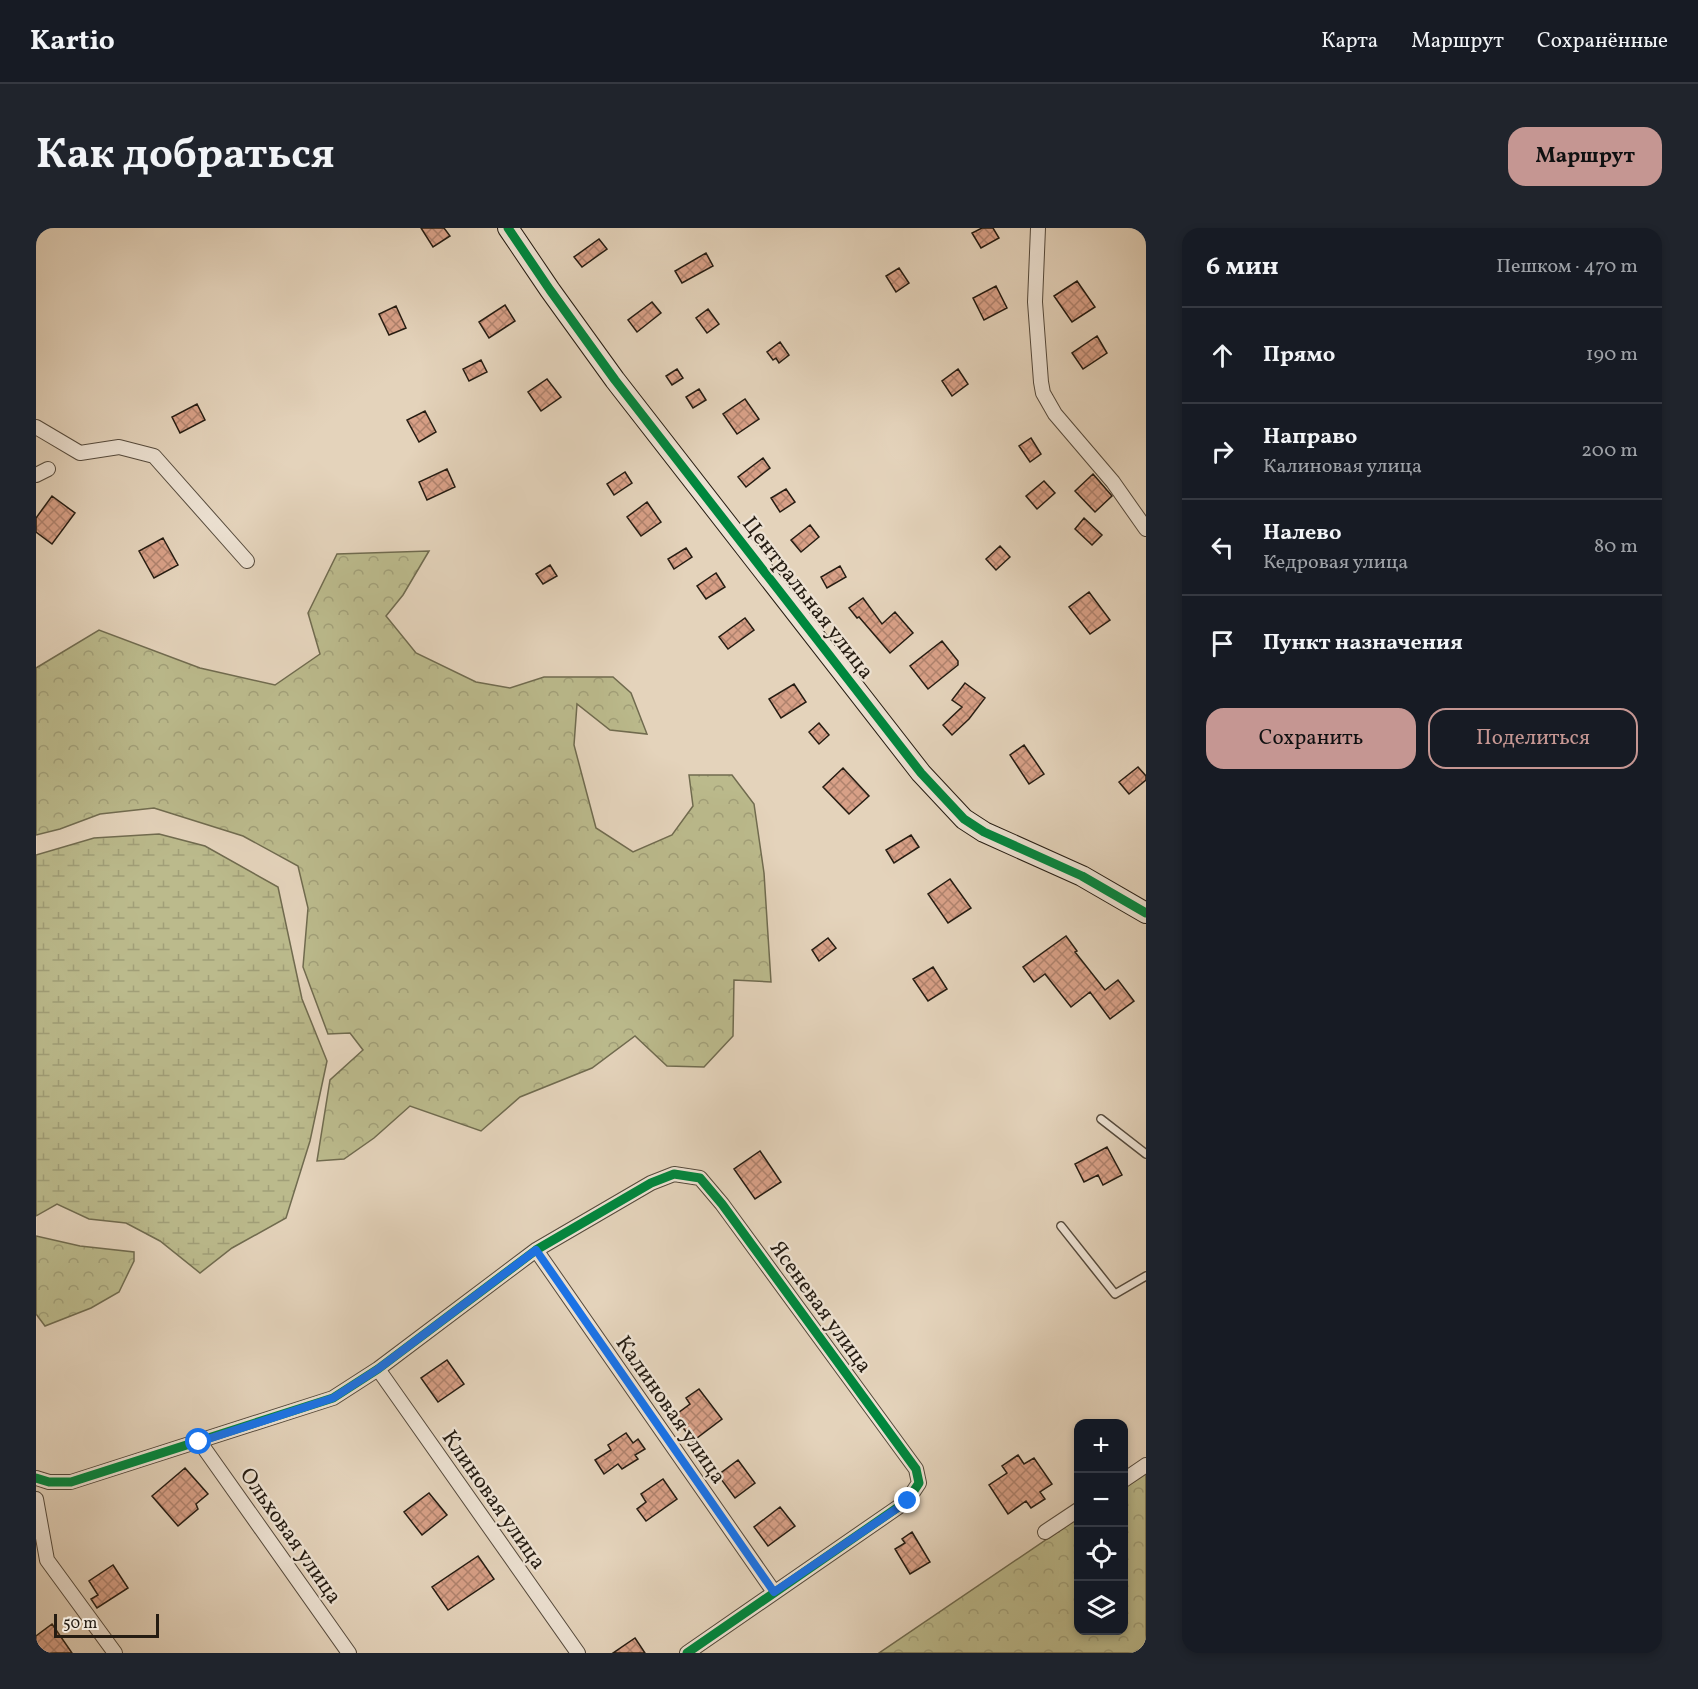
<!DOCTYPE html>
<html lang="ru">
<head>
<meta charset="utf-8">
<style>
	body { margin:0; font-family:Vollkorn,serif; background:#20242c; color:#f1f3f6 }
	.controls { position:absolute; right:18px; bottom:18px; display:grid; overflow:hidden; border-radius:12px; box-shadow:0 3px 9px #0003 }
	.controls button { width:54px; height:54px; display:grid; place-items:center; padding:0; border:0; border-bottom:2px solid #363941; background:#171b24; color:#f1f3f6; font:30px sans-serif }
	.scale { position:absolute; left:18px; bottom:15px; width:105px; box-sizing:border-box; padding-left:6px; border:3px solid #251c12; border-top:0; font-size:16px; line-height:21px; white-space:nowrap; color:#251c12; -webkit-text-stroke:4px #ede2d3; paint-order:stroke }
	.stop { position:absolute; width:18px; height:18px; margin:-14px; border:4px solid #1a73e8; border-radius:50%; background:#fff }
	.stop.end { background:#1a73e8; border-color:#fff; box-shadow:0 2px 6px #0008 }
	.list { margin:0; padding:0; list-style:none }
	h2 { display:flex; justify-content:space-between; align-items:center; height:78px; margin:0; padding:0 24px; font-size:26px }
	h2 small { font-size:20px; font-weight:400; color:#9ea1a6 }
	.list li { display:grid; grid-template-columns:39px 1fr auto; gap:18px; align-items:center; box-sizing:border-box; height:96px; padding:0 24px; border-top:2px solid #363941 }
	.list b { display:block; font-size:22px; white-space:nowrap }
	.list p { margin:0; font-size:20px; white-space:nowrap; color:#9ea1a6 }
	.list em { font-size:20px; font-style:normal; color:#9ea1a6 }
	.actions { display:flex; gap:12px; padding:18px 24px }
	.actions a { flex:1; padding:14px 0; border:2px solid #c59692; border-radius:18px; text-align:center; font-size:21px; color:#c59692 }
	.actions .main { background:#c59692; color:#111 }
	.icon { flex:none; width:33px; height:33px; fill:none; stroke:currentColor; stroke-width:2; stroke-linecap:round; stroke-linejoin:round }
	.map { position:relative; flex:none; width:1110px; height:1425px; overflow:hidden; border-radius:18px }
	header { display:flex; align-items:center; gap:36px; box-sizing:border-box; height:84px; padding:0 30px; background:#171b24; border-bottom:2px solid #363941 }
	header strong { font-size:28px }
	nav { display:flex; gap:33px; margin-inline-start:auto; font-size:21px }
	.intro { display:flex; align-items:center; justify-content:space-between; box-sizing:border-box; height:144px; padding:0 36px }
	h1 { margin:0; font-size:42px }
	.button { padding:15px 27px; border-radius:18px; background:#c59692; color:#111; font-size:21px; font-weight:700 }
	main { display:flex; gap:36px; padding:0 36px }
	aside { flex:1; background:#171b24; border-radius:18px; box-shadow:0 3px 9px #0003 }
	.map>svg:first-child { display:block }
</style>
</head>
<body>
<header>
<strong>Kartio</strong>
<nav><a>Карта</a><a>Маршрут</a><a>Сохранённые</a></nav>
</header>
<div class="intro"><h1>Как добраться</h1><a class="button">Маршрут</a></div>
<main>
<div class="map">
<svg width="1110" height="1425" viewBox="0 0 1110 1425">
	<defs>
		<pattern id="forest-crowns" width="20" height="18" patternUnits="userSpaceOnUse" patternTransform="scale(1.5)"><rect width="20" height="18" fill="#bbba8c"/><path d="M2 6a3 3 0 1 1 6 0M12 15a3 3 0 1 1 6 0" fill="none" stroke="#a19f78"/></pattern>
		<pattern id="wetland-marsh" width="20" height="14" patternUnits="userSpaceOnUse" patternTransform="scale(1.5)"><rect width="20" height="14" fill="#bbba8c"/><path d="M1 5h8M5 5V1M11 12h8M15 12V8" fill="none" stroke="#a19f78"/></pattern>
		<pattern id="building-cross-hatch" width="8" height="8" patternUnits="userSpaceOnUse" patternTransform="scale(1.5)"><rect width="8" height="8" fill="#d8a087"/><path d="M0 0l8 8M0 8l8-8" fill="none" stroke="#af826d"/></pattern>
	</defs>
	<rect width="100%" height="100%" fill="#e4d3bb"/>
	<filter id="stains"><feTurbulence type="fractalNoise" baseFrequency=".00333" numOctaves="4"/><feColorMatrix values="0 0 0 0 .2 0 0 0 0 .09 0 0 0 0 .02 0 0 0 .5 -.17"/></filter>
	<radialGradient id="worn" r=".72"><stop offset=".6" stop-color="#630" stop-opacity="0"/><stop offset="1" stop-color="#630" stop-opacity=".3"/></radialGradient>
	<path fill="url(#forest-crowns)" stroke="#706b4f" stroke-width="1.5" d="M393,323L367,367L350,388L380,425L440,454L474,460L508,449H577L595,465L611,506L574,502L541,476L538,517L560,600L597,624L636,607L657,578L653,547H696L718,576L728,645L735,754L698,752L697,808L668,839L631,838L599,808L556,840L484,869L445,903L374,878L338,910L308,931L281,933L294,852L327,822L314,805L292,806L267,739L272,680L262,638L207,608L118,580L64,586L24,601L0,607V440L63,402L164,440L239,457L284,426L272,385L301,326Z
		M0,1008L44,1018L98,1024V1033L83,1064L55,1080L9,1098L0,1086Z
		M1110,1245V1425H843L1042,1290V1402H1088V1260Z"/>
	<path fill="url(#wetland-marsh)" stroke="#706b4f" stroke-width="1.5" d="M123,606L169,618L242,659L266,771L291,833L274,913L250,990L196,1020L164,1045L124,1013L90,995L53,991L21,976L0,988V627L58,610Z"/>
	<path fill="url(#building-cross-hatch)" stroke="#251c12" stroke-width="1.5" d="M385,0H408L414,8L397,19Z
		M946,0H957L963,10L945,20L936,5Z
		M563,11L571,21L546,39L538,29Z
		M670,25L677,38L646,55L639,43Z
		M863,40L873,55L860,64L850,48Z
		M1041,53L1059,79L1036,94L1018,68Z
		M960,58L971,80L948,92L937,70Z
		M616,74L625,85L601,104L592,92Z
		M469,77L479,93L453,110L443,94Z
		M360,78L370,100L353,107L343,86Z
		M672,81L683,96L671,105L660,90Z
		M1061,108L1071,125L1047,141L1036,125Z
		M744,114L753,127L743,135L740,130L737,132L731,124Z
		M445,132L451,144L433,153L427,141Z
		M641,141L647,150L636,157L630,148Z
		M922,141L932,156L916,168L906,153Z
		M511,151L525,169L505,183L492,164Z
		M663,161L670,172L657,180L650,169Z
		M709,171L723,191L701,206L687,186Z
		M161,176L169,192L144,205L136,189Z
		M389,183L400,204L383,214L371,192Z
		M995,210L1005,226L994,234L983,218Z
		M727,230L734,240L710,259L702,249Z
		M411,241L419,259L391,272L383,254Z
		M589,244L596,255L578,267L571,256Z
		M1057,246L1076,268L1059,284L1039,263Z
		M1008,253L1019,265L1001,281L990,268Z
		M750,261L759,274L744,284L735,270Z
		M16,268L39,285L16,316L0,304V290Z
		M611,274L625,294L605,308L591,289Z
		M1048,290L1066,307L1056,317L1039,301Z
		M774,297L783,309L765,324L755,312Z
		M127,310L142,337L118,350L103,323Z
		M964,318L974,329L960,342L950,331Z
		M650,320L656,329L638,341L632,331Z
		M514,337L521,348L507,356L500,346Z
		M804,338L810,349L791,360L785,349Z
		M680,345L689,359L670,371L661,358Z
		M1053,364L1074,392L1054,406L1033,379Z
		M827,370L846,396L859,384L877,405L854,425L823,389L821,390L813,380Z
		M709,390L718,402L692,421L683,409Z
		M906,413L922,433V437L892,461L874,438Z
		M929,455L949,470L933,491L916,507L907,497L926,479L916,472Z
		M758,456L770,474L745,490L733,471Z
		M783,495L793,507L783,516L773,504Z
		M988,517L1008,546L993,556L974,527Z
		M1102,539L1110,548V552L1093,566L1083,554Z
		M807,540L833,568L813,586L787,559Z
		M875,607L883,619L858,635L850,622Z
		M914,651L935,680L912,695L892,666Z
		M1030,708L1041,723L1039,724L1069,762L1082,752L1098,773L1074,791L1054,764L1035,779L1009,746L998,754L987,739Z
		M792,710L800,720L783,733L776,722Z
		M897,739L911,761L892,773L877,751Z
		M1071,919L1086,947L1067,957L1062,947L1048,954L1039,936Z
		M724,923L745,954L719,971L698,941Z
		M411,1132L428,1156L402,1174L385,1150Z
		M663,1161L686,1191L657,1213L638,1188L654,1176L650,1170Z
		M590,1205L597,1215L602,1211L609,1221L599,1227L602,1231L586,1241L582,1236L568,1246L559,1232L575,1222L572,1217Z
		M982,1227L988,1236L998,1230L1016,1256L1004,1264L1009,1271L995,1280L990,1273L972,1286L953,1257L971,1245L966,1238Z
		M702,1232L719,1255L699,1270L682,1247Z
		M149,1240L172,1266L160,1276L162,1281L142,1298L116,1268Z
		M627,1251L641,1271L610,1293L601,1281L610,1274L605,1266Z
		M393,1265L411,1287L386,1307L368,1284Z
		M744,1279L759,1298L732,1318L718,1299Z
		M876,1304L894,1334L874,1346L859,1321L869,1315L866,1311Z
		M442,1328L458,1351L412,1382L396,1359Z
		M77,1337L92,1360L61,1380L55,1371L62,1367L53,1353Z
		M16,1396L36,1425H0V1408Z
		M599,1410L609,1425H577Z"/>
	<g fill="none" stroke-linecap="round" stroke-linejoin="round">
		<defs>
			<path id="lane" d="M1065,891L1110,926
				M1025,998L1079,1066L1110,1048"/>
			<path id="street" d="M1002,0L999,74L1005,154L1007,165L1019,186L1077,254L1110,301
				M0,199L44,225L83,219L118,228L211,333
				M0,247L12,241
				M500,1022L738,1364
				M342,1141L542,1425
				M163,1213L313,1425
				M0,1250L13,1254H35L297,1170L342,1141L500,1022L615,955L638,946L664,950L686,976L880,1241L883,1255L871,1273L651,1425
				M1088,1252L1110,1237
				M0,1271L11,1332L79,1425
				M1009,1304L1042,1282"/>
			<path id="secondary" d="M472,0L514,62L579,152L885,545L928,591L948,604L1046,648L1110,685"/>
		</defs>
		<use href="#lane" stroke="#554a3c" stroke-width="10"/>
		<use href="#street" stroke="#554a3c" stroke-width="16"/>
		<use href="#secondary" stroke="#251c12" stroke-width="22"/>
		<use href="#lane" stroke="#ede2d3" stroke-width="7"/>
		<use href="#street" stroke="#ede2d3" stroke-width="14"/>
		<use href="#secondary" stroke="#ede2d3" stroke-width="20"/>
		<defs>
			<path id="cycleway" d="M472,0L514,62L579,152L885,545L928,591L948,604L1046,648L1110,685
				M0,1250L13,1254H35L297,1170L342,1141L500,1022L615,955L638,946L664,950L686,976L880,1241L883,1255L871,1273L651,1425"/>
		</defs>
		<use href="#cycleway" stroke="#ede2d3" stroke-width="13"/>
		<use href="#cycleway" stroke="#00873e" stroke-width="9"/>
	</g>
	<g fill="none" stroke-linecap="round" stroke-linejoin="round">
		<path stroke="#1a73e8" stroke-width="8" d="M163,1214L297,1170L342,1141L500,1022L738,1364L872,1273"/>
	</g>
	<g text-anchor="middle" stroke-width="4.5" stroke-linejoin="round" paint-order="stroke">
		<g font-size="22" fill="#251c12" stroke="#ede2d3">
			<text transform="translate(773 369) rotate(52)" y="8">Центральная улица</text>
			<text transform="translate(786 1078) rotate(54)" y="8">Ясеневая улица</text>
			<text transform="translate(636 1181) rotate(55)" y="8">Калиновая улица</text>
			<text transform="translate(459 1271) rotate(55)" y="8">Клиновая улица</text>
			<text transform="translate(256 1307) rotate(55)" y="8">Ольховая улица</text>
		</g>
	</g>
	<rect width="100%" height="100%" filter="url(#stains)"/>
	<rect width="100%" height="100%" fill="url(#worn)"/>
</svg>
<div class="controls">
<button>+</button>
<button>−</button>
<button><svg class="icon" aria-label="locate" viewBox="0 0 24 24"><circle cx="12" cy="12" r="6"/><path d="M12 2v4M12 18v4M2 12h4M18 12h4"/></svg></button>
<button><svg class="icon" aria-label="layers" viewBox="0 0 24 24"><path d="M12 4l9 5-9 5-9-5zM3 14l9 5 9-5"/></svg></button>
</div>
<div class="scale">50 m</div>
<div class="stop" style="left:163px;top:1214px"></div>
<div class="stop end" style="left:872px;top:1273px"></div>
</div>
<aside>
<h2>6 мин<small>Пешком · 470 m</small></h2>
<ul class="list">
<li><svg class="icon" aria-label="ahead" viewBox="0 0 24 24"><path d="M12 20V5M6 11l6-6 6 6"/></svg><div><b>Прямо</b></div><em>190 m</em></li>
<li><svg class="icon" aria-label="right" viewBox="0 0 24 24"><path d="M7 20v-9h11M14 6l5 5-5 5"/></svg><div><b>Направо</b><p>Калиновая улица</p></div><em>200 m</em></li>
<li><svg class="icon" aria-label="left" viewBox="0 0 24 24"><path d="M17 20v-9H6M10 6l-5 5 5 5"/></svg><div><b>Налево</b><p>Кедровая улица</p></div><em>80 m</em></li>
<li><svg class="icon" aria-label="arrive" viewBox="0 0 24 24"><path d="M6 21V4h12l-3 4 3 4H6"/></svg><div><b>Пункт назначения</b></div></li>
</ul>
<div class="actions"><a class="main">Сохранить</a><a>Поделиться</a></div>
</aside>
</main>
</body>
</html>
